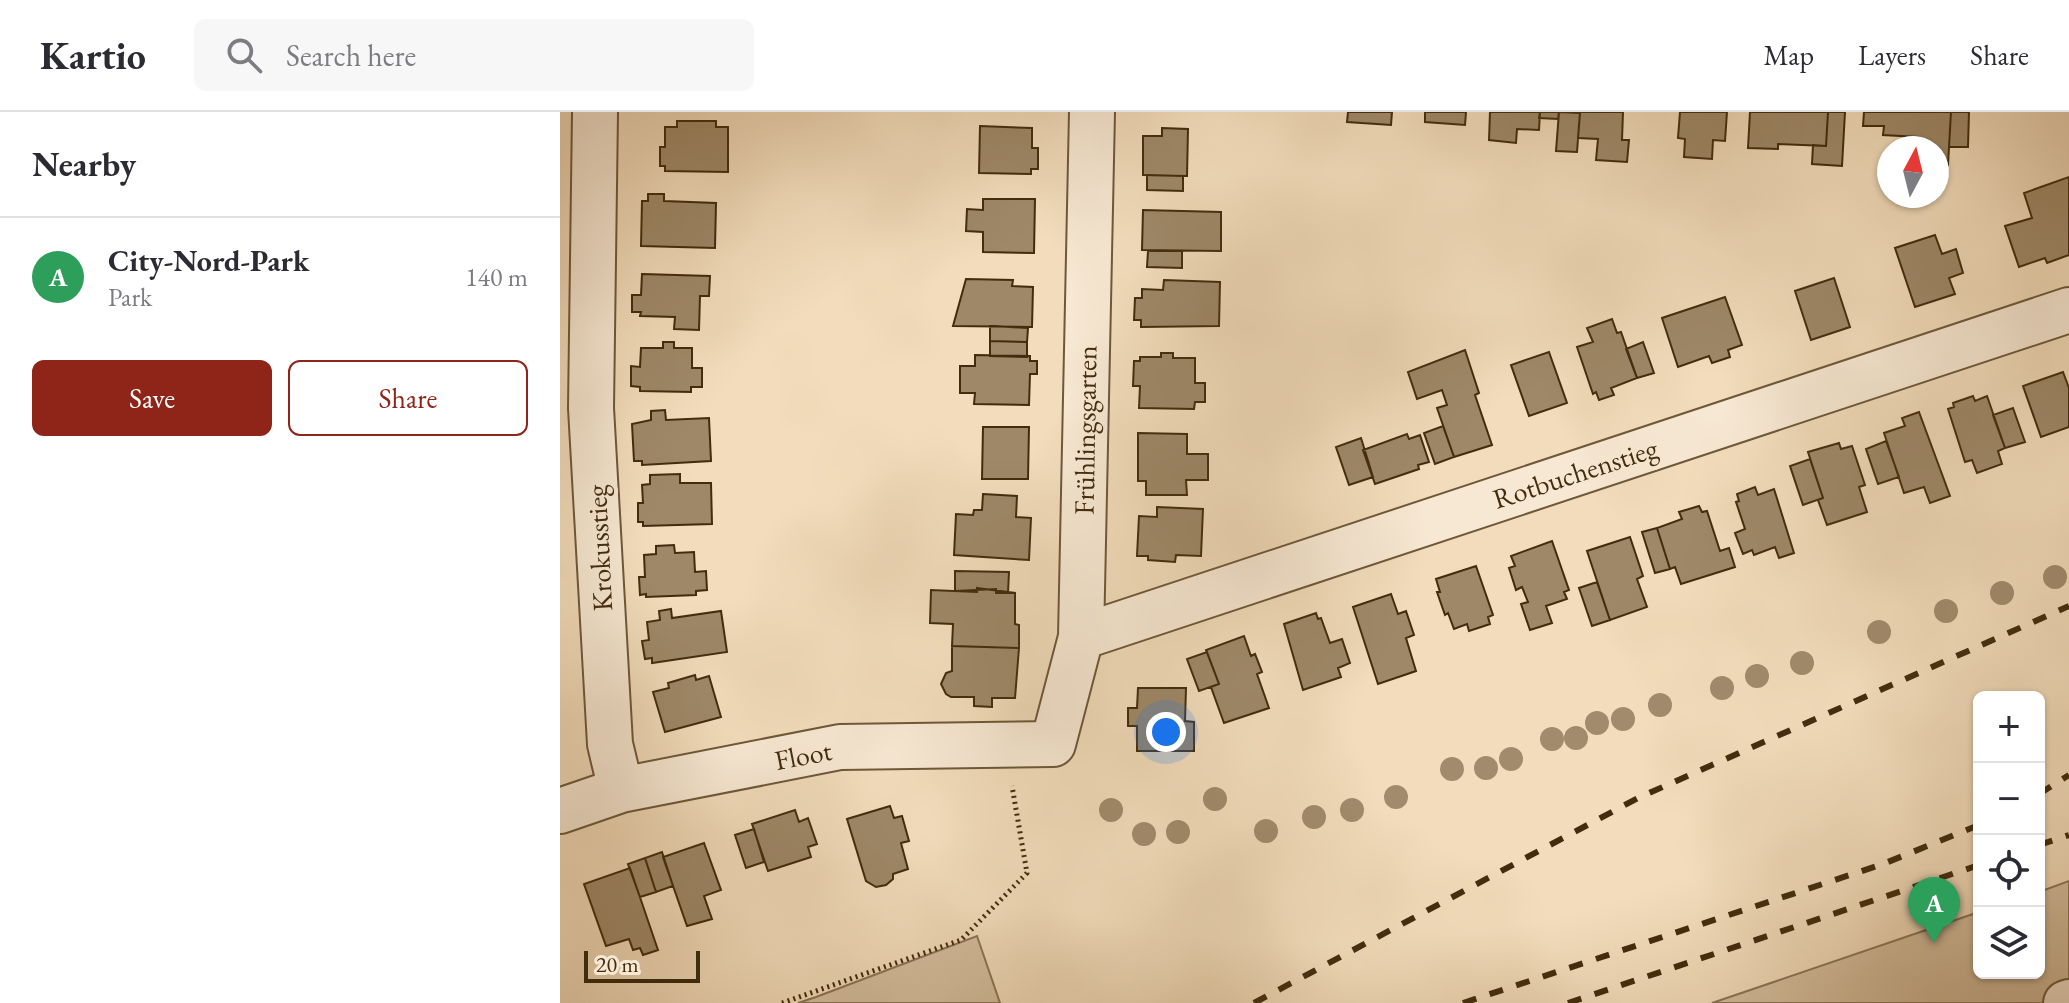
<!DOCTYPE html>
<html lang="en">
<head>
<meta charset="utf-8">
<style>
	body { margin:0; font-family:"EB Garamond",serif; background:#f7f7f7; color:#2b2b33 }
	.controls { position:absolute; right:24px; bottom:24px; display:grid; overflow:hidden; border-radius:12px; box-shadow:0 2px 6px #0004 }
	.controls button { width:72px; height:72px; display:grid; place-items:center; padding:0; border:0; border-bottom:2px solid #e1e1e2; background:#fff; color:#2b2b33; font:40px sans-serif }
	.compass { position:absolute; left:1317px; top:24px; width:72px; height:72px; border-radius:50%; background:#fff; box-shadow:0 2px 6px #0004; rotate:7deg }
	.scale { position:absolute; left:24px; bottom:20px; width:116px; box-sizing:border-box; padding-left:8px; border:4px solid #422c0e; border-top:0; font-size:22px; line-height:28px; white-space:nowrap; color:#422c0e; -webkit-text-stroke:6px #f7e8d3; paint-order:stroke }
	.you { position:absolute; left:606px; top:620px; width:28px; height:28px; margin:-20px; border:6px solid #fff; border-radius:50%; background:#1a73e8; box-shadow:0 0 0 12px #1a73e833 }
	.badge { display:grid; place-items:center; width:52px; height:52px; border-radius:50%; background:#8f2418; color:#fff; font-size:26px; font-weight:700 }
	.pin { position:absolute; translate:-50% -66px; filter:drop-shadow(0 2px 4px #0008) }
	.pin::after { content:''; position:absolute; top:42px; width:28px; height:24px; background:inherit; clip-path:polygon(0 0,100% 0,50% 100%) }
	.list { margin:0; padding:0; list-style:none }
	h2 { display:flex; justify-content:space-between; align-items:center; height:104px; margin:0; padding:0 32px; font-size:34px }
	h2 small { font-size:26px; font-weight:400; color:#7c7c81 }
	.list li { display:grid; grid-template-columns:52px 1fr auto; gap:24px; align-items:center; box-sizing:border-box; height:120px; padding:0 32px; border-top:2px solid #e1e1e2 }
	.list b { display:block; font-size:30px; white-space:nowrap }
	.list p { margin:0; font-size:26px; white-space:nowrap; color:#7c7c81 }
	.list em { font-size:26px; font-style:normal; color:#7c7c81 }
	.actions { display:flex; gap:16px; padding:24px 32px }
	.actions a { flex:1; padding:18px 0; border:2px solid #8f2418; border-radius:12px; text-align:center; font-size:28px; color:#8f2418 }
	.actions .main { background:#8f2418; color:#fff }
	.icon { flex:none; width:44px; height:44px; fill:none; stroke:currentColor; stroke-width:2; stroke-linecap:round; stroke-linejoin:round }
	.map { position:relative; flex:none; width:1509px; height:891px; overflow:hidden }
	header { display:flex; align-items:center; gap:48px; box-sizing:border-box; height:112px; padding:0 40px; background:#fff; border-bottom:2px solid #e1e1e2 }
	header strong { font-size:38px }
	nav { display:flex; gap:44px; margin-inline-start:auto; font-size:28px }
	.search { width:560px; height:72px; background:#f7f7f7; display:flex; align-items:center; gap:20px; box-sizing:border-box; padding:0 28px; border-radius:12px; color:#7c7c81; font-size:30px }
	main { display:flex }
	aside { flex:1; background:#fff }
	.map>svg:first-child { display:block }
</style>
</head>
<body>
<header>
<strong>Kartio</strong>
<div class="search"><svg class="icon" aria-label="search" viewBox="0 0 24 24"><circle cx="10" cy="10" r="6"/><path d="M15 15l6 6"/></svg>Search here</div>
<nav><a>Map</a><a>Layers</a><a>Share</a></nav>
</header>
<main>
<aside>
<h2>Nearby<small></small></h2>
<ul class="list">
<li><span class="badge" style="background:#2e9e5b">A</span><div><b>City-Nord-Park</b><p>Park</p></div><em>140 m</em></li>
</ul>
<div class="actions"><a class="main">Save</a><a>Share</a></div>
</aside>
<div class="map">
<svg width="1509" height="891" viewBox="0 0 1509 891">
	<rect width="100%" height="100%" fill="#f2dcbb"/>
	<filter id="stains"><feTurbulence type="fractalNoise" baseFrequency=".0025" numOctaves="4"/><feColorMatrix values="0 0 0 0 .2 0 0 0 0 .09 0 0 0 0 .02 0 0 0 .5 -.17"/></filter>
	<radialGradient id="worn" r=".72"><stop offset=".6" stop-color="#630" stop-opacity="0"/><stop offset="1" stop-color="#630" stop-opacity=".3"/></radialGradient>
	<path fill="#d4be9e" stroke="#8b7556" stroke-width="2" d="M1509,769V891H1152L1419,800V861H1479V780Z
		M417,824L440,891H238L256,885Z"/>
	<path fill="#9e8868" stroke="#422c0e" stroke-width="2" d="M788,0H832L831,13L787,10Z
		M865,0H906L905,13L865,10Z
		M930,0H980L979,18L957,17L956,31L929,28Z
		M980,0H999L998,7L979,6Z
		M999,0L1020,1L1017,40L996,39Z
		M1063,0L1062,28H1069L1067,50L1036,48L1038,27L1018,26L1020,0Z
		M1120,0H1167L1165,29L1153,28L1152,47L1124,45L1125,27L1118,26Z
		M1190,0H1268L1266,34L1218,32V37L1188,36Z
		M1268,0H1285L1282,54L1252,52L1253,33L1266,34Z
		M1304,0H1391L1388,53L1377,55V36H1357L1358,25L1323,23L1324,14H1303Z
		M1391,0H1409L1408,35H1389Z
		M117,9H156V15H168V60L105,59V54H100V35H105V15H117Z
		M420,14L472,16V36H478V57H471V62L419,61Z
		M602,16L628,17L627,64L583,63V24H602Z
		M587,63L623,64V79L587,78Z
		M1509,65V143L1487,151L1485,146L1459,155L1445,114L1472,106L1464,81Z
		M88,82H104V89L156,91L155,136L81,134L82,89H88Z
		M423,87H475L474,141L423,140V120L406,119L407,97L423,98Z
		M583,98L661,100V139L582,138Z
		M1375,123L1382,142L1396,137L1403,161L1389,166L1395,182L1355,195L1335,136Z
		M588,139H622V156L587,155Z
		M82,162L150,164L149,184H140L139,218L114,217L115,205L80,204L81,200H72V183H81Z
		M1274,166L1290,215L1251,228L1235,179Z
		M406,167L453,168L452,174L473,175L472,215L393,214Z
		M604,168L660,170L659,214L581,215V208H574L575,186H582V177L603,178Z
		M1165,185L1182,233L1168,238L1170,245L1152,251L1149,244L1118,255L1102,206Z
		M1052,207L1057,221L1061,220L1077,266L1051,276L1054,283L1039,288L1036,280L1033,282L1017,235L1033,230L1027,216Z
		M430,214L468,216L467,230L430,229Z
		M430,229L467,230V245L430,244Z
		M103,230H114V236H132V256H142V275H131V280L80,279V275L71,274V254L80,255L81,236H103Z
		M1083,230L1094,261L1077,266L1066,237Z
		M905,238L919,281L915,283L932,333L894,345L877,296L887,293L882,278L857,287L848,260Z
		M989,240L1007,291L969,304L951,253Z
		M601,241H613V246H635V271H645V290H635L634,297L579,296L580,274H573L574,249H580V245H601Z
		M415,243L470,244V249H477V262H470L469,293L414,292L415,281H400V254H415Z
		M1503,260L1509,276V315L1481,325L1463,274Z
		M1413,284L1415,289L1427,284L1445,336L1438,339L1442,352L1417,361L1412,348L1405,350L1388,297L1394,295L1393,291Z
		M1453,296L1465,330L1445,336L1433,303Z
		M105,298L106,308L149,306L151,349L82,353V349H74L72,312L91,308V299Z
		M1359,300L1390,384L1370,391L1364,375L1344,381L1324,321L1345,314L1342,306Z
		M883,314L894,345L875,352L864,321Z
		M423,315H469L468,367H422Z
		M578,321L627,322V342H648V368H626L627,383H586V369H578Z
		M847,322L849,327L860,323L869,350L858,353L859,357L815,372L803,338Z
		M801,326L813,365L789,373L776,335Z
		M1326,329L1339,365L1318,372L1306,337Z
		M1279,331L1281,337L1292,334L1305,373L1299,375L1307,400L1267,413L1258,388L1263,386L1248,340Z
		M1250,347L1263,386L1243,393L1230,354Z
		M120,362V371H151L152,412L83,414V410H78V391H83L82,373L90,372V363Z
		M1195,375L1198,383L1214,377L1234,441L1219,446L1215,435L1194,443L1192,438L1183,442L1175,421L1185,417L1176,390L1179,389L1177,382Z
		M423,382L457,384L456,405L471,406L469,448L394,443L396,402L413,403L414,398H422Z
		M1139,394L1142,400L1147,399L1160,439L1169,436L1175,455L1121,472L1115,455L1110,457L1097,416L1122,407L1119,400Z
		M597,395L643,397L641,444L616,443L615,450L588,448V444H577L579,404L597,405Z
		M1097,416L1110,457L1095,461L1082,420Z
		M1070,425L1083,464L1077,467L1087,495L1050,508L1027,439Z
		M992,429L1009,478L1004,480L1007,487L986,494L992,511L970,518L961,492L968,490L962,475L956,478L949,456L955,454L951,444Z
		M114,433L115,441L134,440L135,460L146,459L147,478L136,479V483L86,485V482L80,483L79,465H85L84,443L96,442V434Z
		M916,454L933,503L928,505L930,512L909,519L907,512L894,517L888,501L885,503L877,480H880L876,467Z
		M395,459L449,460L448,481H436V477L395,479Z
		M1037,470L1050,508L1032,514L1019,476Z
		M417,476L455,481V512L459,513V536L392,534L393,512L370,511L371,478L417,480Z
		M831,482L838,502L846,499L854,523L846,526L856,559L818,572L793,495Z
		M111,497L112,506L161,499L167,540L92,551V546L85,547L82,529L89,528L87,510L100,508L99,499Z
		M756,501L758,507L761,506L770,531L782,527L790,551L778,556L781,565L743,578L724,512Z
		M684,524L691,544L695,542L702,560L697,562L709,596L664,611L651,575L659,572L646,538Z
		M392,534L459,536L455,586H432V595L414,594V585H391L386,582L381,572L386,561L392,559Z
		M647,540L659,572L639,579L627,547Z
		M135,563L136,568L149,564L161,605L105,620L93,580L109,576L108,571Z
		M578,576H626L625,609L634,610V639H577V614H568V596H577Z
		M330,694L334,706L342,704L349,729L341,731L348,757L333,762V767L326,773L316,775L306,769L287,707Z
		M235,698L239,710L248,706L257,732L248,735L251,745L208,759L192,712Z
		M194,717L204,750L186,756L175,723Z
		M144,731L161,778L144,784L152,807L127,814L103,745Z
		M102,740L113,774L96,780L85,746Z
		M85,746L96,780L80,785L68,752Z
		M70,756L98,838L83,843L80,836L73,838L69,827L46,834L24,772Z"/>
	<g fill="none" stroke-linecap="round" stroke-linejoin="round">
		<defs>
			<path id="minor" d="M35,0L31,296L50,632L61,678
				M521,525L1509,198
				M0,699L61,678L280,635L493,632L521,525L532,0
				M1506,891L1509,890"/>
		</defs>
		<use href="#minor" stroke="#6e5839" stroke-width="48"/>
		<path stroke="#422c0e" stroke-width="5" stroke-dasharray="2 4" stroke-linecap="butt" d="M222,891L401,828L467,761L452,674"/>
		<use href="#minor" stroke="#f7e8d3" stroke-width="44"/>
		<path stroke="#422c0e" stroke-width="6" stroke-dasharray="14 14" stroke-linecap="butt" d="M1479,682L1509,663
			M1479,733L1509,723
			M694,891L1078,686L1509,494
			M903,891L1323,752L1419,713
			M1008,891L1419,753"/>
	</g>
	<g fill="#a18b6c">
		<circle cx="1495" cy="465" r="12"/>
		<circle cx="1442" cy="481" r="12"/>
		<circle cx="1386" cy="499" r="12"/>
		<circle cx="1319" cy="520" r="12"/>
		<circle cx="1242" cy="551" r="12"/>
		<circle cx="1197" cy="564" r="12"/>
		<circle cx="1162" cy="576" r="12"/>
		<circle cx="1100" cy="593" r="12"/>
		<circle cx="1063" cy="607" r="12"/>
		<circle cx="1037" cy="611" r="12"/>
		<circle cx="1016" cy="626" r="12"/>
		<circle cx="992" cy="627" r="12"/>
		<circle cx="951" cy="647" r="12"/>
		<circle cx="926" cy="656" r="12"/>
		<circle cx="892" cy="657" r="12"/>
		<circle cx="836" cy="685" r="12"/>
		<circle cx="655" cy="687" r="12"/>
		<circle cx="551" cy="698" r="12"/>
		<circle cx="792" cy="698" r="12"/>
		<circle cx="754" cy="705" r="12"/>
		<circle cx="706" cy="719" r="12"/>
		<circle cx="618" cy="720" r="12"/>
		<circle cx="584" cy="722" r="12"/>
	</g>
	<g text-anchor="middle" stroke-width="8" stroke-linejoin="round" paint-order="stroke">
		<g font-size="28" fill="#422c0e" stroke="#f7e8d3">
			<text transform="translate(525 318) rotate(-89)" y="10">Frühlingsgarten</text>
			<text transform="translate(1015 361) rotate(-18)" y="10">Rotbuchenstieg</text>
			<text transform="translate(39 436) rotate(-93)" y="10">Krokusstieg</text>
			<text transform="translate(243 643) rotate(-11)" y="10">Floot</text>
		</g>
	</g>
	<rect width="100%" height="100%" filter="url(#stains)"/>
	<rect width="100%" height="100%" fill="url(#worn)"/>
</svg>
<div class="controls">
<button>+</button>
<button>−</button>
<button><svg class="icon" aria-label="locate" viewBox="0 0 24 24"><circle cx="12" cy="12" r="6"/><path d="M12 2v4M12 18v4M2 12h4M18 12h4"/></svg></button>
<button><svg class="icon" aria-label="layers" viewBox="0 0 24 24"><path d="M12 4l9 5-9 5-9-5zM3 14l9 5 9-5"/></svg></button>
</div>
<svg class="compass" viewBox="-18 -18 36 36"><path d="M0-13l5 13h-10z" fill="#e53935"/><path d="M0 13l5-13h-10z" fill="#7c7c81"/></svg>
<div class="scale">20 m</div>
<div class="you"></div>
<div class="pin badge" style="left:1374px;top:831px;background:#2e9e5b">A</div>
</div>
</main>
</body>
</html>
